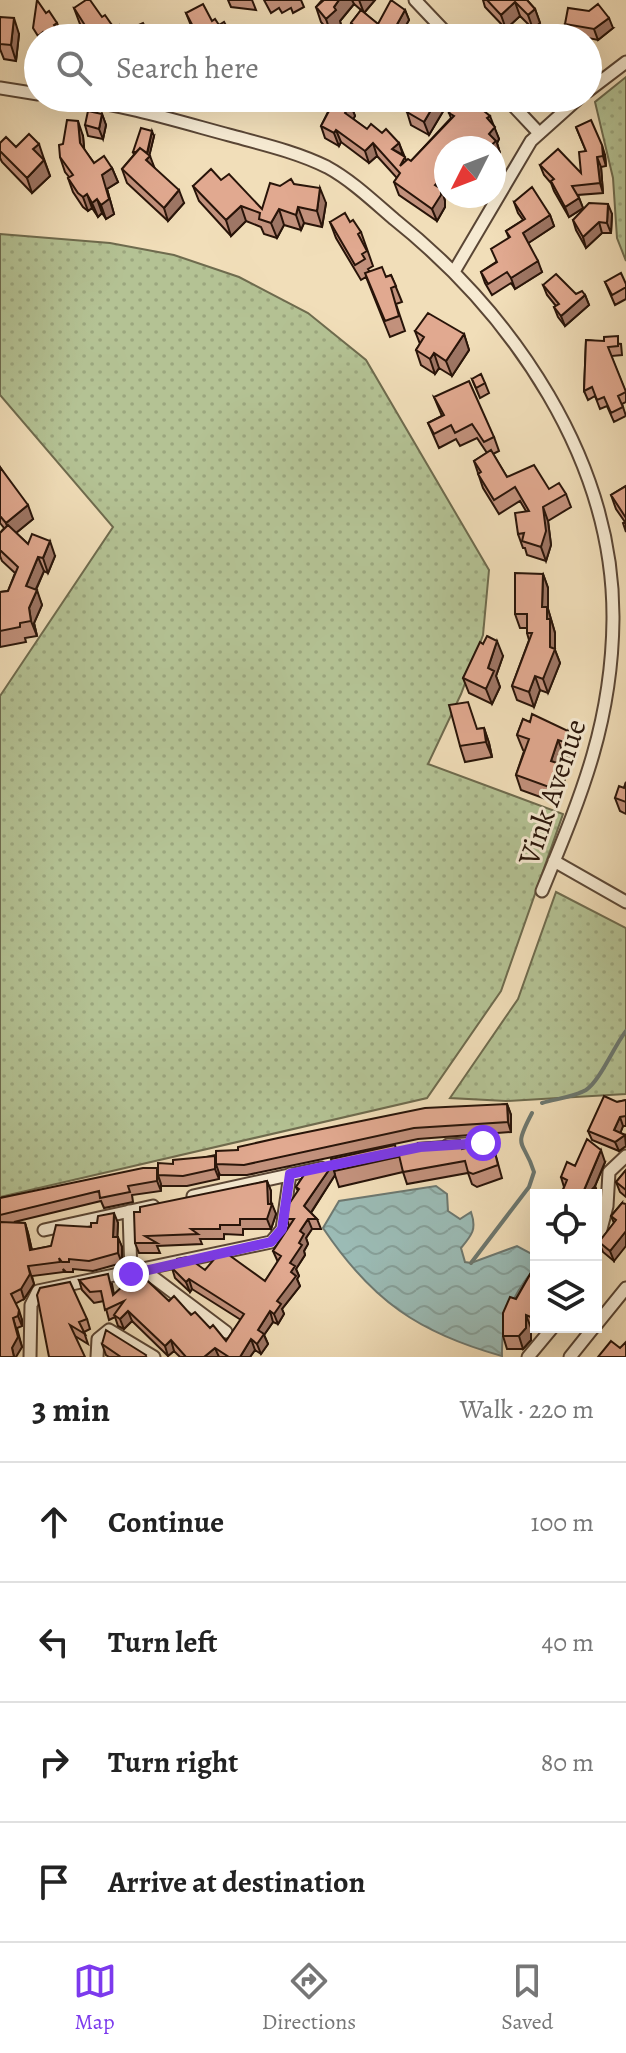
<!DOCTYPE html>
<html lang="en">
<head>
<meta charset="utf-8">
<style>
	body { margin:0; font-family:Alegreya,serif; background:#f6f6f6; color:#222 }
	.controls { position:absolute; right:24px; bottom:24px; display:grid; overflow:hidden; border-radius:0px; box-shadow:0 8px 32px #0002 }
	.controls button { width:72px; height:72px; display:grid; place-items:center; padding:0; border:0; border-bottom:2px solid #e0e0e0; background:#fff; color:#222; font:40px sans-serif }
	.compass { position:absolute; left:434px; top:136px; width:72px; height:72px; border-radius:50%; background:#fff; box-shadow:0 8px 32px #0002; rotate:228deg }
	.stop { position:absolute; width:24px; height:24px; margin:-18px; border:6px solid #7c3aed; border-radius:50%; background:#fff }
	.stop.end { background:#7c3aed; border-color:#fff; box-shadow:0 2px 8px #0008 }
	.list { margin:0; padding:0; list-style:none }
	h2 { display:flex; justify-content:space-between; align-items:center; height:104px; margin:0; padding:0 32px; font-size:34px }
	h2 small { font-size:26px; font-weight:400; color:#767676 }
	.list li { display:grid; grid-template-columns:52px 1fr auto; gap:24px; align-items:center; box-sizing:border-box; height:120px; padding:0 32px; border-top:2px solid #e0e0e0 }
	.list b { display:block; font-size:30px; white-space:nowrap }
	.list em { font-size:26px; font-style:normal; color:#767676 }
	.icon { flex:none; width:44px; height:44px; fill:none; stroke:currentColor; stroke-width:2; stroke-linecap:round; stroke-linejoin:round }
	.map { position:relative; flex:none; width:626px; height:1357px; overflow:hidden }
	.search { position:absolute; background:#fff; box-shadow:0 8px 32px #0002; left:24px; right:24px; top:24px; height:88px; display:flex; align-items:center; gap:20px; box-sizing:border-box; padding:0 28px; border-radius:44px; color:#767676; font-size:30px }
	.sheet { height:584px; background:#fff }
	nav { display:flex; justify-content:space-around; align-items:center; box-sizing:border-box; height:112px; border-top:2px solid #e0e0e0; background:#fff; font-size:22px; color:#767676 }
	nav a { display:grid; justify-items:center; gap:4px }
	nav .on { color:#7c3aed }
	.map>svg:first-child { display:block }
</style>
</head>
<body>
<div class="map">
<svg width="626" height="1357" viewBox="0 0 626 1357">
	<defs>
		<pattern id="grass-dots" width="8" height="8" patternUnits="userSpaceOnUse" patternTransform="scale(2)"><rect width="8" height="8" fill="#b4c294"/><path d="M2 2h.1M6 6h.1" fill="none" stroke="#9ba67e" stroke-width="1.8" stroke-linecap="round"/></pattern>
		<pattern id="water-waves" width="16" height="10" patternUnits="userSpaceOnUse" patternTransform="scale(2)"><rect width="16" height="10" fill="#9bbbb5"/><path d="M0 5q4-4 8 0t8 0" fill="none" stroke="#86a09a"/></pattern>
	</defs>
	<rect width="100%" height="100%" fill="#f1deb9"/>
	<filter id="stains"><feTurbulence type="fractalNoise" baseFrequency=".0025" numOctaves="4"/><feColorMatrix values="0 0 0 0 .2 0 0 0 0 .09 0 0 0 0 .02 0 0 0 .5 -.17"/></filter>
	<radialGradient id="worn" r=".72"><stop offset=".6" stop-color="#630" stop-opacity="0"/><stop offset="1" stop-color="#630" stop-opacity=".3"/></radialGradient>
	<path fill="url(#grass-dots)" stroke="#6e6b4e" stroke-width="2" d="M626,77V261L617,238L613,178L595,102Z
		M0,234L110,243L174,255L239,277L308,313L366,360L489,570L483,635L461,694L428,764L563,814L501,991L427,1098L0,1197V696L113,527L0,395Z
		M556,892L626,928V1094L506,1101L450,1098L518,999Z"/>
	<path fill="url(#water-waves)" stroke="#6d7870" stroke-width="2" d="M436,1186L447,1194L448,1211L460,1219L471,1212C477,1229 472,1235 461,1248L465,1262L471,1263L517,1246L532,1254L533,1270C511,1298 501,1320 502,1356C419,1333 372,1301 323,1228L339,1201Z"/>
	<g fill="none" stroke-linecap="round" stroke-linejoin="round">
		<path stroke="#6d7870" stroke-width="4" d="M542,1103C555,1099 574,1097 586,1090C600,1081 614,1046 626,1031
			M471,1263L529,1187L534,1172C524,1139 512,1151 532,1113"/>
		<defs>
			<path id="minor" d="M415,0L451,38
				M0,88L38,94
				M588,91L626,62
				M71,98C125,105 177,121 229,135C262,144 297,152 327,167C351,180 373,201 394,219C513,314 614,460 613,619C612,724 581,796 542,891
				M506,98L538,132
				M455,270L531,141L579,98
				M554,861L626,902
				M448,1145L483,1143
				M193,1196L321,1168
				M129,1211L131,1274
				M44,1230L153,1206
				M596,1248L607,1206L609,1172L626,1156
				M145,1271L226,1332
				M596,1325L626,1288
				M30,1357L31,1305L38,1291L271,1242L282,1229L290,1174
				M97,1357L98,1339L109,1330L154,1357
				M528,1357L553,1327
				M570,1357L594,1327"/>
		</defs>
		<use href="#minor" stroke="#5a4635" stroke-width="15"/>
		<use href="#minor" stroke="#f6ead2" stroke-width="11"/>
	</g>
	<path fill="#c2917c" stroke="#281409" stroke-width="2" d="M228,0H252L256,10L231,7Z
		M264,0H301L304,7L293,13L291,8L282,13L279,8L271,13Z
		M322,0H375L364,13L378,24L405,10L409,20L399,38L395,36L394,38H361L355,33L351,23L361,10L354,4L340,21L341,25L331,34L321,22L316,7Z
		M483,0H527L535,9L540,23L533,29L520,16L506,29L485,7Z
		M74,8L102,17L112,25L120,27L125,38H89L80,24Z
		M186,13L212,21L219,25L233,38H196Z
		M0,17L19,34L16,61L4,59L0,49Z
		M565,24L613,28L598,40L568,34Z
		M323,98H344L345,101L350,103L355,116L353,119L367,129L399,143L406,160L411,161L451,118L449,113L493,125L499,139L497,143L500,153L494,159V148H446V191L443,194L445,201V207L437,221L399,195L394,182L397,178L377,156L369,163L341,142L339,146L325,138L321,126L329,110Z
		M451,98L429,135L411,125L407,112Z
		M102,114L106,125L103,139L88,136L85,125Z
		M576,127L605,155L606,166L601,167L603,193L578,195L583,208L569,217L554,191L551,183L544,175L540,165L581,173L586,151Z
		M83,136L84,149L94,163L112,168L118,182L107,189L114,214L106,219L102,213L98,217L92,208L88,211L83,207L73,192L68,178L69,177L65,172L60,157L63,144Z
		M154,136L149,156L154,168L184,203L168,221L127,183L122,169L134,155L133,152Z
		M0,143L16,147L44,159L50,176L32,193L2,162L0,158Z
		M221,180L262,209L280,186L294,184L326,203L322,227L304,223L301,230L284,225L277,238L264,234L261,227L246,221L231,236L199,201L193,186Z
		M514,202L550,215L554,226L528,243L542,272L515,289L511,283L492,295L485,283L481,272L496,262L509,238L506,231L523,220L518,213Z
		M612,214L611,233H602L586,248L576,230L573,220Z
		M330,222H350L361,232L373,266L368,269L370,272L386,277L391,275L402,302L396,304L405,331L390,337L366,277L361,280L336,238Z
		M605,282L626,284V299L615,305Z
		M543,285L576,294L585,295L589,305L565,326L558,317L554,307L556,306L547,295Z
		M415,331L464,334L469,350L452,376L439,368L435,374L421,365L416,350L420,344Z
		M586,340L621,344L622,355L611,356L626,393V402L622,404L626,416L614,422L607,406L600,409L595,396L588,400L584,391Z
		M472,379L485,383L489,393L480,398Z
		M434,397L494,437L499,451L493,454L507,477L566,494L571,507L548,521L551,545L546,561L527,555L525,548H523L518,534L526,511L520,501L499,514L483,488L474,461L487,453L477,438L460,446L456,439L439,448L428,423L442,416Z
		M0,467L33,519L16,533L28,544L55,556L48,573L44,571L36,590L42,605L34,623L37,636L25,638L26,642L0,647V592L8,591L15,573L2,561L0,556V533L4,528L0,523Z
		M626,486V532L623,523L625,522L616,509L611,495Z
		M543,574L548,588V609L555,633V650L560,663L548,693L540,690L534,707L517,700L512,686L529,640L527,633V628H520L515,614Z
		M483,644L503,656L496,676L500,687L492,704L469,693L463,678Z
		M523,719L573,746L569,756L564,755L560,766L565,779L554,802L521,790L516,775L524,751L523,750L517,735Z
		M484,728L489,743L492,757L465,762L460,746L478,729Z
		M626,782V814L620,811L615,798L624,788Z
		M626,1100V1126H623L620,1133L625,1135L626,1146L619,1151L592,1140L588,1131L617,1102Z
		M507,1104L511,1115V1132L418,1139L247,1175H220L219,1173V1179L187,1186H161V1184V1191L132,1195L133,1202L104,1208L101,1201L14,1222L25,1223L28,1233L32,1250L51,1246L91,1227L118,1223L117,1237L122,1247V1263L93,1271L73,1269V1272H66L63,1269L64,1272L32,1276L34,1284L24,1299L15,1304L22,1320V1326L17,1328L22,1347L0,1357V1198L157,1168L238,1150Z
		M463,1148L476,1153L494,1149L502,1178L477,1187L472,1184L468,1173L407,1184L403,1172L339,1187L335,1175L311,1213L317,1219L321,1229H312L306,1238L308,1244L304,1251L305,1255L296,1269L299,1276L297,1279L300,1286L282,1309L284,1314L278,1324L273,1322L264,1335L268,1344L261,1354L255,1350L250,1357H180L174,1351L168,1356L132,1321L124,1329L118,1326L115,1317L109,1320L104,1301L94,1303L82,1290L79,1280L112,1284L114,1294L169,1301L210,1328L226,1341L241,1320L192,1289L190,1292L175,1278L172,1268L205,1270L265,1281L278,1262L273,1251L289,1226L287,1219L298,1191L296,1187L308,1169Z
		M605,1162L595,1186L599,1197L596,1210V1195H565L563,1190L564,1187L561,1177L575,1166Z
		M626,1170V1197L620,1192L616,1182Z
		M267,1181L271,1191V1204L276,1214L271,1229H243V1235L224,1234V1239H200L202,1244L157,1246L160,1253H139L135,1243L140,1212Z
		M622,1203L614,1261L603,1252L599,1242L614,1223L611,1216Z
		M536,1264V1327H541L538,1331L531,1328V1340L523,1349H507L503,1336L516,1299Z
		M37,1295L87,1319L90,1329L84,1332L88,1344L75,1336Z
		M102,1344L147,1357H109L106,1355Z"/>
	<path fill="#9e7665" stroke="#281409" stroke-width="2" d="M339,0H352L354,4L340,21L341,25L331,34L326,19Z
		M359,0H375L364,13Z
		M515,2L520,16L506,29L501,15Z
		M535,9L540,23L533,29L528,15Z
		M405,10L409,20L399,38L395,28Z
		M14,18L19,34L16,61L11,45Z
		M609,18L613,28L598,40L594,29Z
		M57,23L61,33L58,36L54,25Z
		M392,26L395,36L394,38H382Z
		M120,27L125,38H119Z
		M43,32L45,38H39L38,36Z
		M438,98H451L429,135L424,122Z
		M350,103L355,116L350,125L345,113Z
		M102,114L106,125L103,139L99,129Z
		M490,116L499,139L497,143L500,153L494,159V148H488L487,118Z
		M78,121L83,136L85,157L80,143Z
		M336,130L341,142L339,146L334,133Z
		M152,131L154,136L149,157L150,156L155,169L146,160Z
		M373,143L377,156L369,163L365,151Z
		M399,143L403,155L392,149Z
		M39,144L44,159L39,164L33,149Z
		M602,145L605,155L606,166L603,156Z
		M597,157L601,167L603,193L600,183Z
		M44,160L50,176L32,193L27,178Z
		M112,168L118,182L107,189L114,214L106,219L101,205L102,175Z
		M446,174V191L443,194L445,201V207L437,221L432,209L435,185Z
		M320,188L326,203L322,227L317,211Z
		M179,190L184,203L168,221L164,208Z
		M87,194L92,208L88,211L83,197Z
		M579,198L583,208L569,217L565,207Z
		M97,199L102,213L98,217L92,203Z
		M608,204L612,214L611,233L607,223Z
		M241,206L246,221L231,236L226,220Z
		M298,207L304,223L301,230L296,215Z
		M279,209L284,225L277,238L271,223Z
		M550,215L554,226L527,244L523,233Z
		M599,222L602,233L586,248L583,237Z
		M538,261L542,272L515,289L511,278Z
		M585,295L589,305L565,326L561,316Z
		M464,334L469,350L452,376L446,361Z
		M434,353L439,368L435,374L430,359Z
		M28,505L33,519L11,537L6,523Z
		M543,507L548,521L551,545L546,561L541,547Z
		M50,541L55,556L48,573L43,558Z
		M38,557L44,571L31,600L26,586Z
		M543,574L548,588V609L555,633V650L560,663L548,693L543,679L550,647L542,607Z
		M37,590L42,605L34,623L37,636L31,621L29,608Z
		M497,641L503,656L496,676L500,687L492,704L486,689L488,668Z
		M535,676L540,690L534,707L529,692Z
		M484,728L489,743L492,757L486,742Z
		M568,731L573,746L569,756L564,742Z
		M558,740L564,755L560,766L565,779L554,802L549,787L551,761Z
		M507,1104L511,1115V1132L508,1122Z
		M620,1117L623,1126L618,1139L614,1130Z
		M625,1135L626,1146L619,1151L615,1142Z
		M601,1150L605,1162L595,1186L599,1197L596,1210V1195H582Z
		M215,1156L216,1164L219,1173V1179L215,1169Z
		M333,1164L335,1175L308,1217L304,1206Z
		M158,1175L161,1184V1191L157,1181Z
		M267,1181L271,1191V1207L272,1204L276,1214L271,1229L267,1219Z
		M114,1213L118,1223L117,1247L113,1237Z
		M308,1219L312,1229L306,1238L308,1244L304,1251L305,1255L296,1269L299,1276L297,1279L300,1286L282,1309L284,1314L278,1324L274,1314L277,1301L290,1263L299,1243L300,1231Z
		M25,1223L28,1233L34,1260L30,1250Z
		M626,1231V1246L614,1261L610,1251Z
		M118,1237L122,1247V1263L118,1253Z
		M28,1266L34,1284L24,1299L21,1289Z
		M189,1279L192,1289L190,1292L186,1282Z
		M19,1310L22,1320V1326L18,1316Z
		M128,1311L132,1321L124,1329L120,1319Z
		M270,1311L273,1322L264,1335L268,1344L261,1354L257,1344L258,1330Z
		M526,1315L531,1328V1340L523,1349L519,1336Z
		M13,1318L22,1347L16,1357H14L12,1348Z
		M251,1339L255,1350L250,1357H240Z
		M171,1340L174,1351L168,1356L165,1346Z
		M215,1348L219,1357H204Z"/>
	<path fill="#e1a990" stroke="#281409" stroke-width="2" d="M37,0L46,13L49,11L57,23L54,25L61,36L58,38H47L43,32L38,36L33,28Z
		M86,0H90L102,17L105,15L112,25L120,27L119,38H103L104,31L95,38H93L74,8Z
		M324,0H339L334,7L336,10L326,19L316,7Z
		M391,0L405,10L395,28L392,26L382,38H370L351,23L361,10L378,24Z
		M487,0H527L535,9L528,15L515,2L501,15Z
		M203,4L212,21L215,19L219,25L224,22L233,38H199L186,13Z
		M598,4L609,18L594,29L565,24L568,8L589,11Z
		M0,17L14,18L11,45L0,44Z
		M143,23L151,38H130L124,27L132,28Z
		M241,27L280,32L279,38H240Z
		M413,27L428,35L426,38H405Z
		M324,98H344L345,101L350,103L345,113L367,129L371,124L382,133L386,129L399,143L392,149L405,157L400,166L408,159L411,161L454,116L449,113L460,98H468L490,116L487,118L495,127L489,134L496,141L488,148H446V174L435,185L441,189V195L432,209L394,182L400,173L373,143L365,151L336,130L334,133L321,126L330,109Z
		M414,98H438L424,122L407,112Z
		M88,111L102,114L99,129L85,125Z
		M67,120L78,121L80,143L94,163L104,156L112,168L102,175L109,199L101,205L97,199L92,203L87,194L83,197L78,193L68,178L73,175L60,157L59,145L63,144Z
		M591,120L602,145L603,156L597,157L600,183L572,186L579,198L565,207L551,181L554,179L540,165L558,149L581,173L579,152L586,151L576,127Z
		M141,128L152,131L147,153L140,148L136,152H133Z
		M29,134L39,144L33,149L44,160L27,178L0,151V143L6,137L16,147Z
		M140,148L150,156L146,160L179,190L164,208L122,169Z
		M211,169L221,180L229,174L262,209L270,183L280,186L291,179L294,184L320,188L317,211L298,207L296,215L279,209L271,223L259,219L260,213L241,206L226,220L193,186Z
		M532,187L550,215L523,233L538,261L511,278L507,272L488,284L481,272L497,262L491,249L510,237L506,231L525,219L514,202Z
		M589,203L608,204L607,223L599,222L583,237L573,220Z
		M345,213L350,222L353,220L361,232L358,234L367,251L362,254L365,259L355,265L330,222Z
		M382,267L386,277L391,275L396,286L391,288L399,316L385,321L365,273Z
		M621,273L626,284V287L612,295L605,282Z
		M556,274L576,294L582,291L585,295L561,316L554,307L559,304L543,285Z
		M428,313L464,334L446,361L434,353L430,359L416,350L424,337L415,331Z
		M618,336V346L608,347L626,392L618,396L623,407L611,413L604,397L597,400L592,387L584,391L586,340L604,341V337Z
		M481,374L485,383L476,388L472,379Z
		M469,381L494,437L484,442L472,424L455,433L451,425L434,434L428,423L444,415L434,397Z
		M491,450L507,477L534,465L549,489L559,483L566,494L543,507L546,531L541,547L522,541L524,533L518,534L515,513L529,511L515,487L494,500L478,474L481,472L474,461Z
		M0,467L28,505L6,523L0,516Z
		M626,486V518L611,495Z
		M8,525L28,544L32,534L50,541L43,558L38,557L26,586L37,590L29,608L31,621L20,623V627L0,631V592L8,591L18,567L0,550V533Z
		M515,573L543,574L542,607H547V619H550V647L555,649L543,679L535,676L529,692L512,686L532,633H527V614H515Z
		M487,636L497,641L488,668L494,671L486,689L463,678L480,642L483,644Z
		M468,702L477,729L484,728L486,742L460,746L449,705Z
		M532,714L568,731L564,742L558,740L551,761L560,764L549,787L516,775L529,739L517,735L523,719L530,722Z
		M626,782V802L615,798L619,786L624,788Z
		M604,1096L617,1102L626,1100V1116L620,1117L614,1130L625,1135L615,1142L588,1131Z
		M507,1104L508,1122L414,1128L244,1165L216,1164V1151L238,1150V1147L278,1138L425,1108Z
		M587,1139L601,1150L582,1195H569L570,1193L563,1190L567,1180L561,1177L567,1162L575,1166Z
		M460,1140L462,1149L474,1146L476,1153L494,1149L498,1165L473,1174L468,1172L465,1161L403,1172L398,1151L419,1146L418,1143Z
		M395,1145L398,1157L334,1171L331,1159Z
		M215,1156V1169L183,1176L158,1175V1163L173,1164V1160Z
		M333,1164L304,1206L317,1219H308L300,1231L304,1234L299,1243L302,1245L290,1263L295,1266L291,1272L296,1276L277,1301L281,1304L274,1314L270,1311L258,1330L264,1334L257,1344L251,1339L240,1357H229L215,1348L204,1357H186L171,1340L165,1346L128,1311L120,1319L114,1315L124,1301L105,1310L101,1291L90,1292L79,1280L108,1274L113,1295L138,1272L169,1301L174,1296L191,1315L195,1312L210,1328L213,1325L226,1341L244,1314L189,1279L186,1282L172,1268L177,1259L187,1257L205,1270L222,1250L265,1281L281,1256L273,1251L294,1219H287L289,1204L299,1189L296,1187L308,1169Z
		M143,1168H157V1181L128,1186L130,1192L100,1198L99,1191L0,1215V1198Z
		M626,1170V1190L616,1182Z
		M267,1181L268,1204H272L267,1219H240V1225H220V1229H191L198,1234L145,1236L157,1243H135L134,1212H140V1207Z
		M595,1186L593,1195H587Z
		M622,1203L626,1204V1231L610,1251L599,1242L616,1220L611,1216Z
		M114,1213L113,1237H118V1253L89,1261L69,1259V1262H62L59,1258L60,1262L28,1266L30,1274L21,1289L11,1294L19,1310L18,1316L13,1318L18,1337L12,1348L14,1357H0V1222L25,1223L30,1250L51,1246L56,1225L91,1227V1223H97L98,1216Z
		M536,1264V1314L533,1318L526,1315V1328L519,1336H503V1313L510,1297L516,1299Z
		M70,1282L87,1319L79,1322L85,1334L70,1325L85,1357H49L37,1295L40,1288Z
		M106,1330L146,1355L145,1357H121L102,1344Z
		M611,1341L620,1348L626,1342V1357H598Z"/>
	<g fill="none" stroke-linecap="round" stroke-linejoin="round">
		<path stroke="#7c3aed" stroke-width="10" d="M131,1274L271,1242L282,1229L290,1174L420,1147L483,1143"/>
	</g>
	<g text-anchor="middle" stroke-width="6" stroke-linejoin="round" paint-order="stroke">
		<g font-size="30" fill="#281409" stroke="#f6ead2">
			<text transform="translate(552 792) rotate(-71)" y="10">Vink Avenue</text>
		</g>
	</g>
	<rect width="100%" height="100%" filter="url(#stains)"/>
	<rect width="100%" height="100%" fill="url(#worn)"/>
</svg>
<div class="controls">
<button><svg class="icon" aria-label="locate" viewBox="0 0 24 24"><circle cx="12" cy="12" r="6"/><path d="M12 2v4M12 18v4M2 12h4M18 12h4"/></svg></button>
<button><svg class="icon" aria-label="layers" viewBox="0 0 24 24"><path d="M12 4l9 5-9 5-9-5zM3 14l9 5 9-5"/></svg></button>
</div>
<svg class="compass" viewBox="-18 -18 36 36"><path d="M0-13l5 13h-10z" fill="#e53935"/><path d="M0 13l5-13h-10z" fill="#767676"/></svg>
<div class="stop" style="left:483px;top:1143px"></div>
<div class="stop end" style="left:131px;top:1274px"></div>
<div class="search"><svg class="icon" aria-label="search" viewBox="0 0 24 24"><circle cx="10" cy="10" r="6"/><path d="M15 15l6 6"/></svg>Search here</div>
</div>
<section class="sheet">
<h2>3 min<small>Walk · 220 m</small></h2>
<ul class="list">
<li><svg class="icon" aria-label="ahead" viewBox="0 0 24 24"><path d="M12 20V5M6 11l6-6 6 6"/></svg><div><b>Continue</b></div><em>100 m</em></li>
<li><svg class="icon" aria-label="left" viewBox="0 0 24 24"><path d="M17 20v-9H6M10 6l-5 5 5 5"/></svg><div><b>Turn left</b></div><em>40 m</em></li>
<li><svg class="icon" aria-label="right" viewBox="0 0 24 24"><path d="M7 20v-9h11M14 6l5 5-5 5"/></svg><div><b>Turn right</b></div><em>80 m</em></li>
<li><svg class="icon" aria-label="arrive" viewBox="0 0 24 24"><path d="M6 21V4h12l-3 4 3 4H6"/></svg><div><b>Arrive at destination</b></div></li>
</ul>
</section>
<nav>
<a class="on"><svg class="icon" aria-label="map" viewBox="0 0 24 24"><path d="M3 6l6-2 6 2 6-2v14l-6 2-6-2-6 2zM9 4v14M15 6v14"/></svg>Map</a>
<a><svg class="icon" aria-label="directions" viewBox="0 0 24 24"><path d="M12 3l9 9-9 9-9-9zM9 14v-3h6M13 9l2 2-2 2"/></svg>Directions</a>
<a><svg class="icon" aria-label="saved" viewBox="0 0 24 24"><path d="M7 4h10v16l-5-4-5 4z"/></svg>Saved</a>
</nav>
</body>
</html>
